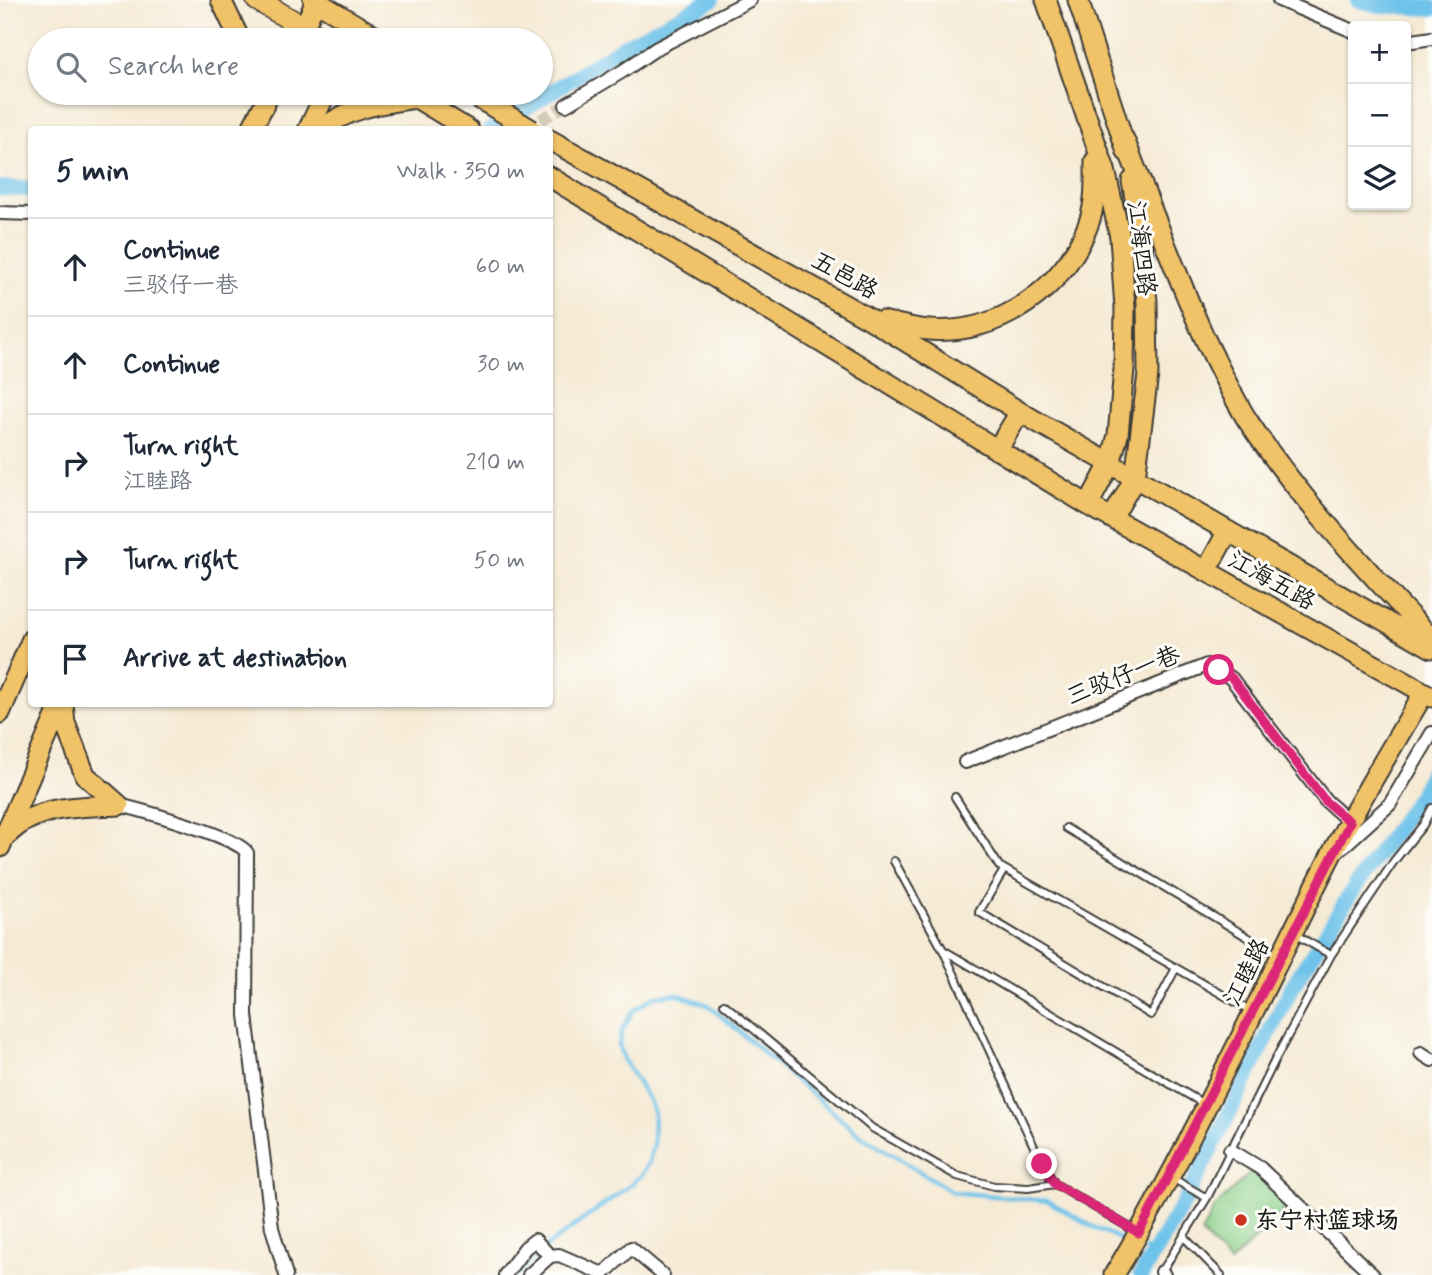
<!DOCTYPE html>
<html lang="en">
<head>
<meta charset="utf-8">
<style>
	body { margin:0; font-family:Mynerve,"LXGW WenKai TC",sans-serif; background:#f6f6f7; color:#1f2937 }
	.controls { position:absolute; right:21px; top:21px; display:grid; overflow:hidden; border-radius:7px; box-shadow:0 2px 5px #0004 }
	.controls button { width:63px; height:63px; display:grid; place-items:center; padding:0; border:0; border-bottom:2px solid #e0e1e3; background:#fff; color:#1f2937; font:35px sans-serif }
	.stop { position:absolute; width:21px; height:21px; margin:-16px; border:5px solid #db2777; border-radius:50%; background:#fff }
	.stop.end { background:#db2777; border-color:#fff; box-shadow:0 2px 7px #0008 }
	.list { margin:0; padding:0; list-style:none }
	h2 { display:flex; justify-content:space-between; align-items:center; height:91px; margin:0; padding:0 28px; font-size:30px }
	h2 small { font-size:23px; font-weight:400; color:#747a83 }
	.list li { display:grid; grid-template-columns:46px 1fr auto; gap:21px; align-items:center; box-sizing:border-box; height:98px; padding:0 28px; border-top:2px solid #e0e1e3 }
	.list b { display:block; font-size:26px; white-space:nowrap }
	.list p { margin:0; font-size:23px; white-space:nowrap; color:#747a83 }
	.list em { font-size:23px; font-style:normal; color:#747a83 }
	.icon { flex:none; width:38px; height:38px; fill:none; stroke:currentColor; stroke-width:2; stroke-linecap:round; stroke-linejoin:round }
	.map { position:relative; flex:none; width:1432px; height:1275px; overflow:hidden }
	.search { position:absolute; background:#fff; box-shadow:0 2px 5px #0004; left:28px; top:28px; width:525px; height:77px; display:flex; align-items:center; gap:18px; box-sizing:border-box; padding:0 24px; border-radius:38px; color:#747a83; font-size:26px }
	.panel { position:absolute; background:#fff; box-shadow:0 2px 5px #0004; left:28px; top:126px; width:525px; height:581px; border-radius:7px }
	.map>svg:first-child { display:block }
</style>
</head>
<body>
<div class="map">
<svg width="1432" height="1275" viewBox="0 0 1432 1275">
	<rect width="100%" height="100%" fill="#fdfcf7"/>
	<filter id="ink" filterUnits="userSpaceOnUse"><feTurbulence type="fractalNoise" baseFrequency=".0143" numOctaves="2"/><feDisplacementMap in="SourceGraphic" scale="14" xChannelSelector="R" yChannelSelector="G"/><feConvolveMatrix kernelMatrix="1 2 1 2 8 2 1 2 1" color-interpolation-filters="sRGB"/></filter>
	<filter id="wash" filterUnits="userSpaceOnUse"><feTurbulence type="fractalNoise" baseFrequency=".00686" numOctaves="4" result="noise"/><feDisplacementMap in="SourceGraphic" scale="28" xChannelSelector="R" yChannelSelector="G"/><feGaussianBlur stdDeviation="1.57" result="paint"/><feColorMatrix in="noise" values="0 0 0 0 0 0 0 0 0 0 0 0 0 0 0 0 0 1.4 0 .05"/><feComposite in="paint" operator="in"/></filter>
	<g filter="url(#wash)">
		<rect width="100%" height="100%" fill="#f5ead4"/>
		<path fill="#8ad08a" stroke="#537653" stroke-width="2" d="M1253,1170L1288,1207L1230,1263L1201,1233L1215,1207Z"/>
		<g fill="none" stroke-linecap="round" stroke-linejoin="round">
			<path stroke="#6ec3ea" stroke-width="4.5" d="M1145,1249L1154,1252
				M517,1275L538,1253L629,1186L642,1175L649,1162L653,1146L654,1114L649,1100L624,1061L619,1046L622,1030L633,1011L655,996L676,994L708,1005L860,1135L953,1192L1048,1201L1091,1226L1120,1239"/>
			<path stroke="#6ec3ea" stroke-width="16" d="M1358,0L1378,5L1432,8
				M490,130L626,45L712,0
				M0,188L32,189
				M1141,1275L1187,1197L1292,987L1355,887L1419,797L1432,771"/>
		</g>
	</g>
	<g filter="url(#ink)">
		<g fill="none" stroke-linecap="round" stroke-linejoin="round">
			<path stroke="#d4cbb8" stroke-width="12" stroke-dasharray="12 6" stroke-linecap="butt" d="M525,129L566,105"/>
			<defs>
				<path id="service" d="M955,797L999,866L1251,1011
					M1066,828L1279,956
					M894,861L943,950L1042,1164L1055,1184L1137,1232
					M1004,870L979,912L1151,1015L1176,968
					M1296,935L1331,955
					M945,951L1204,1104
					M724,1004L872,1128L957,1176L994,1186L1028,1188L1055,1184
					M1172,1178L1207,1198
					M1184,1237L1221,1275
					M1161,1273L1207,1198L1276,1058L1331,955L1394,861L1423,825L1432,808"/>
				<path id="minor" d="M1279,0L1353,31
					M1406,42L1432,38
					M566,105L623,71L657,48L750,0
					M0,213L32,214
					M965,762L1207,665L1231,678L1326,801L1350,822
					M119,805C140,810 239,837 247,853L246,1015L272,1228L286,1275
					M1337,852L1390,804L1432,733
					M1421,1053L1432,1060
					M1230,1150L1260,1168L1373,1275
					M1162,1272L1164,1275
					M505,1275L525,1248L535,1240L550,1256
					M529,1275L550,1256L559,1255L603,1274L631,1248L663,1275"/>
				<path id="primary" d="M221,0L240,40
					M1046,0L1105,170L1120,237L1125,308L1124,369L1118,435L1110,464L1088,505
					M1078,0L1127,152
					M305,28L324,40
					M298,40L316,1L381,40
					M408,93L469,130
					M251,130L270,93
					M308,130L326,93
					M321,130C348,107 383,103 416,98
					M1124,139C1151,207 1176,275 1206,341C1219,367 1232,396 1248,421C1301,501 1367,570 1432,639
					M550,140L868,318L1020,412L1432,648
					M550,177L1088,505L1432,697
					M882,321C898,324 914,329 930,330C998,336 1065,288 1088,225C1096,205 1095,182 1095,161
					M997,450L1020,412
					M1112,518L1135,478L1148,374L1147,302L1141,232L1132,181
					M1206,571L1228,531
					M63,704L65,723L85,775L119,805
					M0,713L32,639
					M8,834C36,805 81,807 119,805
					M0,847L61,704
					M1114,1275C1194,1141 1259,998 1329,859C1358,803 1391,748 1424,693"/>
				<path id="trunk" d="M257,0L305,28
					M314,0L316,1"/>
			</defs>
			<use href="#service" stroke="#3d3b38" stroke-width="10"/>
			<use href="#minor" stroke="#3d3b38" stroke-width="16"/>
			<use href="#primary" stroke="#3d3b38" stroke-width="23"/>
			<use href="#trunk" stroke="#3d3b38" stroke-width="24"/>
			<use href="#service" stroke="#fff" stroke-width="6"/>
			<use href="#minor" stroke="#fff" stroke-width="12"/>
			<use href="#primary" stroke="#f1c369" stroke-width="19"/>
			<use href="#trunk" stroke="#f1c369" stroke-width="21"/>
			<defs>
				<path id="primary-bridge" d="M470,93L532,130"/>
			</defs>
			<use href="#primary-bridge" stroke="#3d3b38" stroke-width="23" stroke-linecap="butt"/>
			<use href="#primary-bridge" stroke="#f1c369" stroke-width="19"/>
		</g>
	</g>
	<g fill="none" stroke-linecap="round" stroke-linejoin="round" filter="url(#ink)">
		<path stroke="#db2777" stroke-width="9" d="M1042,1164L1055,1184L1139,1233L1350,822L1326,802L1231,677L1219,670"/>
	</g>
	<circle fill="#c8321e" stroke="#fdfcf7" stroke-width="2.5" cx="1241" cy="1220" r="7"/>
	<g text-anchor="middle" stroke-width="6" stroke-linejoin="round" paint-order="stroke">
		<g font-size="24" fill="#1c1c1c" stroke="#fdfcf7">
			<text transform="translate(1142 248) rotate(83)" y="8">江海四路</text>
			<text transform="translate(845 275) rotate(29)" y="8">五邑路</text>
			<text transform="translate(1272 580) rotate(29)" y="8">江海五路</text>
			<text transform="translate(1123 675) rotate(-22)" y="8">三驳仔一巷</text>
			<text transform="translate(1246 972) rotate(-63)" y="8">江睦路</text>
		</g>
		<g font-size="24" font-weight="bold" fill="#1c1c1c" stroke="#fdfcf7" text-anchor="start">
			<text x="1255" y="1228">东宁村篮球场</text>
		</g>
	</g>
</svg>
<div class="controls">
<button>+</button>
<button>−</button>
<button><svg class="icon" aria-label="layers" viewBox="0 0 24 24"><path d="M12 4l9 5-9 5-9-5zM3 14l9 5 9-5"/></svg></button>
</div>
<div class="stop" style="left:1219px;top:670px"></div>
<div class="stop end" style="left:1042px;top:1164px"></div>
<div class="search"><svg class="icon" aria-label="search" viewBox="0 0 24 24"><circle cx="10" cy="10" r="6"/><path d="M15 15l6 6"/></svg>Search here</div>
<section class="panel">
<h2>5 min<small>Walk · 350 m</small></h2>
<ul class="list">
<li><svg class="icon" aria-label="ahead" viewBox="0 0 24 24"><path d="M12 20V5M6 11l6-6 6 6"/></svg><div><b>Continue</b><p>三驳仔一巷</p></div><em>60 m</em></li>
<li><svg class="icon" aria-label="ahead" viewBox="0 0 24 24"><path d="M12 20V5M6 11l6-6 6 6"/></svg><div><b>Continue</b></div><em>30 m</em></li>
<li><svg class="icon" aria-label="right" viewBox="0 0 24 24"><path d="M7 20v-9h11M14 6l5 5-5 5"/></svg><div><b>Turn right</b><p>江睦路</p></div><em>210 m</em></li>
<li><svg class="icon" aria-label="right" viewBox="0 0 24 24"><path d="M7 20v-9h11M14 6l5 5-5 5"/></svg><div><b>Turn right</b></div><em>50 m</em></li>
<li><svg class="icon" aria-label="arrive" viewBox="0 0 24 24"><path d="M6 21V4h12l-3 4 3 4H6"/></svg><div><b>Arrive at destination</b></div></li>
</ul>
</section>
</div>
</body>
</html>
